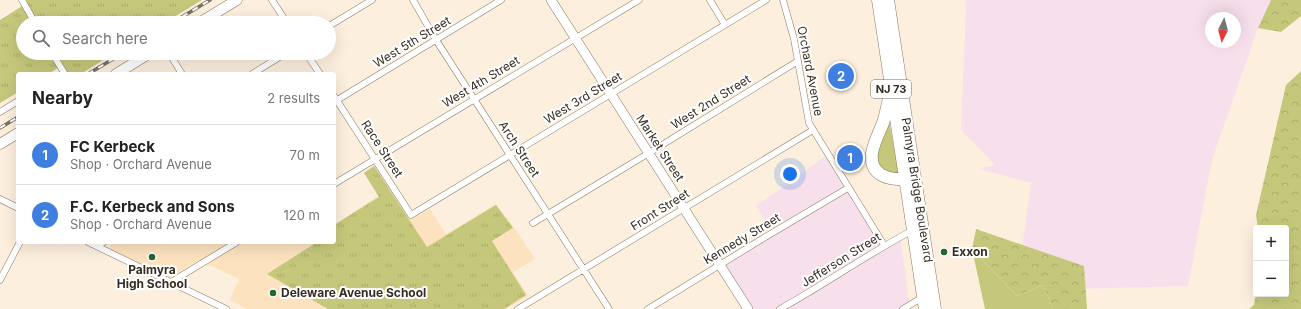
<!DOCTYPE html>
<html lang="en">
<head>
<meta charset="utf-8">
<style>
	body { margin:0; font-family:Inter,sans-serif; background:#f2f2f2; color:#222 }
	.controls { position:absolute; right:12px; bottom:12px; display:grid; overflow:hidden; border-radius:4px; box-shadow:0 4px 16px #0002 }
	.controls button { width:36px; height:36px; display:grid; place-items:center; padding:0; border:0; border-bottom:1px solid #e0e0e0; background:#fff; color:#222; font:20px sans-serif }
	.compass { position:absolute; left:1205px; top:12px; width:36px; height:36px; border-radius:50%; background:#fff; box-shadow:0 4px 16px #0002; rotate:186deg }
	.you { position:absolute; left:790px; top:174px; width:14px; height:14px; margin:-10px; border:3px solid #fff; border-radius:50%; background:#1a73e8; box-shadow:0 0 0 6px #1a73e833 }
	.badge { display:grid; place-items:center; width:26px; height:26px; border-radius:50%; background:#0f766e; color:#fff; font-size:13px; font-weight:700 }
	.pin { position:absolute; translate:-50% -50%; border:2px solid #fff; box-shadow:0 1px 4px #0006 }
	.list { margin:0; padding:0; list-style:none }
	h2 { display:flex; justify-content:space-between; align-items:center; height:52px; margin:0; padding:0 16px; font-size:17px }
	h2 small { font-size:13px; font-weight:400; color:#767676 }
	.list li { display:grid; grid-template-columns:26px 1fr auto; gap:12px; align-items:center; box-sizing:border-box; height:60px; padding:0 16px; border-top:1px solid #e0e0e0 }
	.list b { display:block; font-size:15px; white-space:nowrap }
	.list p { margin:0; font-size:13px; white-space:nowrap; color:#767676 }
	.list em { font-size:13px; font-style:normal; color:#767676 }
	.icon { flex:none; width:22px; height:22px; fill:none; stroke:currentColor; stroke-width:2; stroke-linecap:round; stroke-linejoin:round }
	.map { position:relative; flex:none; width:1301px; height:309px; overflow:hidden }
	.search { position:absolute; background:#fff; box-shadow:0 4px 16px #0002; left:16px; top:16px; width:320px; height:44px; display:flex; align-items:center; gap:10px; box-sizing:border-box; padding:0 14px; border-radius:22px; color:#767676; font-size:15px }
	.panel { position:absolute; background:#fff; box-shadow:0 4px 16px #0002; left:16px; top:72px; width:320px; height:172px; border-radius:4px }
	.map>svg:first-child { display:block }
</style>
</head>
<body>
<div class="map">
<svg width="1301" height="309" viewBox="0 0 1301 309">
	<defs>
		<pattern id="forest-crowns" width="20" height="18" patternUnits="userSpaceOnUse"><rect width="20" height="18" fill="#c5c87b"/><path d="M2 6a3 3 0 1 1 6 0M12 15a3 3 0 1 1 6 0" fill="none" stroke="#aaac6a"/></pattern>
		<pattern id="park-tufts" width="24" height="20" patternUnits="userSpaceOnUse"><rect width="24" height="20" fill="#c5c87b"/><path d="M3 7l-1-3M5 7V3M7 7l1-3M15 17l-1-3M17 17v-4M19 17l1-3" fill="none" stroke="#aaac6a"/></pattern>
	</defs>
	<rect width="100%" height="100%" fill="#fcefde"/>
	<path fill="#fce2bf" d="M375,165L407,215L414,218L430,209L446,234L496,204L518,233L535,259L513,272L528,296L506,309H247L230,300L239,279L199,260L168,278L112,251L111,249L110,246L113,242H334V225L378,196L364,172Z"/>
	<path fill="#f7e0ec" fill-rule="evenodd" d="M965,0H1271L1258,28L1212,160L1188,286L1072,289L1021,256L1031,183L979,169L995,165L961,130L966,5ZM1211,18H1235V42H1211Z
		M827,155L887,243L900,236L910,309H748L720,265L772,233L756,206Z"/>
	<path fill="#c5c87b" d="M889,120L899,175L886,173L878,164L876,152Z
		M972,249L1017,296L1043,285L1053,309H985Z"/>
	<path fill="url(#forest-crowns)" d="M1271,0H1301V16L1281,32L1258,28Z
		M1301,71V309H1249L1254,305L1256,292V294H1286V228H1258L1256,215L1286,85Z
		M976,229L1084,266L1087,309H1053L1043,285L1017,296L972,249Z"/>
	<path fill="url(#park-tufts)" d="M26,0H202L164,23H23V53H114L81,74H69L58,68L48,74H18V92L0,103V20L27,3Z
		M374,166L427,247L496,205L513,228L492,241L526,295L504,309H328L267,274L317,242H334V225L379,197L364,173Z"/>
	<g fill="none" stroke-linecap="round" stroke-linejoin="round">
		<defs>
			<path id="street" d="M22,0L35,23
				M272,0L287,23
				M413,0L436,40L609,309
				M710,0L725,25
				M783,0L794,39L809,123L884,245
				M329,26L372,0
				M52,53L65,74
				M169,53L182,74
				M306,53L320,74
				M252,74L286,53
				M334,96L411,215L766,0
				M334,102L501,0
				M0,112L18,101
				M334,184L639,0
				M0,199L18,208
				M533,223L649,153L798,61
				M88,242L226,309
				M97,246L104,242
				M0,280L20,242
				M171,282L237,242
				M518,309L813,130
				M648,309L762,239L848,188
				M780,309C825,284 868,254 913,230
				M903,309L923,297"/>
			<path id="secondary" d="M551,0L748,309"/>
			<path id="primary" d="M199,23L237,0
				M116,74L150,53
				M0,144L18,133"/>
			<path id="highway" d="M878,0L925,309
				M888,0L935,309
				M890,95C887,105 886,114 883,123C879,133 874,142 872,153C869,175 888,180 905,179"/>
		</defs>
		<use href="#street" stroke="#8d7960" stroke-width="7"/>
		<use href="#secondary" stroke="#8d7960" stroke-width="10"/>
		<use href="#primary" stroke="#8d7960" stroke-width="11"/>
		<use href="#highway" stroke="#8d7960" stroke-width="13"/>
		<use href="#street" stroke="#fff" stroke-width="6"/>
		<use href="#secondary" stroke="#fff" stroke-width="9"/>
		<use href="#primary" stroke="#fff" stroke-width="10"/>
		<use href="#highway" stroke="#fff" stroke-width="12"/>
		<defs>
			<path id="rail" d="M172,23L210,0
				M88,74L123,53
				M0,128L18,117"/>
		</defs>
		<use href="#rail" stroke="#7b7264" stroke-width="3.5"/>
		<use href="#rail" stroke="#fff" stroke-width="2" stroke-dasharray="6" stroke-linecap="butt"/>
	</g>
	<g fill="#226632" stroke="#fff" stroke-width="1.5">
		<circle cx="944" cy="252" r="4"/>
		<circle cx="152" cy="257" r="4"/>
		<circle cx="273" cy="293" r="4"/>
	</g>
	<g text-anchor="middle" stroke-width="4" stroke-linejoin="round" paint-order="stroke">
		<rect fill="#fff" stroke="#726c64" stroke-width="1" x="871" y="80" width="40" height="18" rx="3"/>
		<g font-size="11" font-weight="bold" fill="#352d22">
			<text x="891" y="93">NJ 73</text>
		</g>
		<g font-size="12" fill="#352d22" stroke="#fff">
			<text transform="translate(412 42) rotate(-31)" y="4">West 5th Street</text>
			<text transform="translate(810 71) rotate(79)" y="4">Orchard Avenue</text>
			<text transform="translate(481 82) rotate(-31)" y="4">West 4th Street</text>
			<text transform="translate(583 98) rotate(-31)" y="4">West 3rd Street</text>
			<text transform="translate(711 102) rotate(-32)" y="4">West 2nd Street</text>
			<text transform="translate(660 148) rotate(57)" y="4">Market Street</text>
			<text transform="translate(382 149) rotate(57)" y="4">Race Street</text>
			<text transform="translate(519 149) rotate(57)" y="4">Arch Street</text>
			<text transform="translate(917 190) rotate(81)" y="4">Palmyra Bridge Boulevard</text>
			<text transform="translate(660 210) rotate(-32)" y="4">Front Street</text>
			<text transform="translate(742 239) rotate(-31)" y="4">Kennedy Street</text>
			<text transform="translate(841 260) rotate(-32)" y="4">Jefferson Street</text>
		</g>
		<g font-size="12" font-weight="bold" fill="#352d22" stroke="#fff" text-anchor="start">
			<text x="952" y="256">Exxon</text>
			<text x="152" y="274" text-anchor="middle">Palmyra<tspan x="152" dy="14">High School</tspan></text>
			<text x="281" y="297">Deleware Avenue School</text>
		</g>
	</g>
</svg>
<div class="controls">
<button>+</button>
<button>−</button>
</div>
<svg class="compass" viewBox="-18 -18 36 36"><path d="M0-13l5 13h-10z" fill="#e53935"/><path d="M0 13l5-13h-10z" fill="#767676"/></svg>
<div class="you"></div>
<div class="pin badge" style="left:850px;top:158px;background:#3f7fe0">1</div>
<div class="pin badge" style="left:841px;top:76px;background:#3f7fe0">2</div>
<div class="search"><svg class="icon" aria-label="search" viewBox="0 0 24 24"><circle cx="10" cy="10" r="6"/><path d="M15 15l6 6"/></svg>Search here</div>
<section class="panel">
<h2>Nearby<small>2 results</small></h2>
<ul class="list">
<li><span class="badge" style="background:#3f7fe0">1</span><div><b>FC Kerbeck</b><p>Shop · Orchard Avenue</p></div><em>70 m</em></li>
<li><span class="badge" style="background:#3f7fe0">2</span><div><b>F.C. Kerbeck and Sons</b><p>Shop · Orchard Avenue</p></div><em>120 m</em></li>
</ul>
</section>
</div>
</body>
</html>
